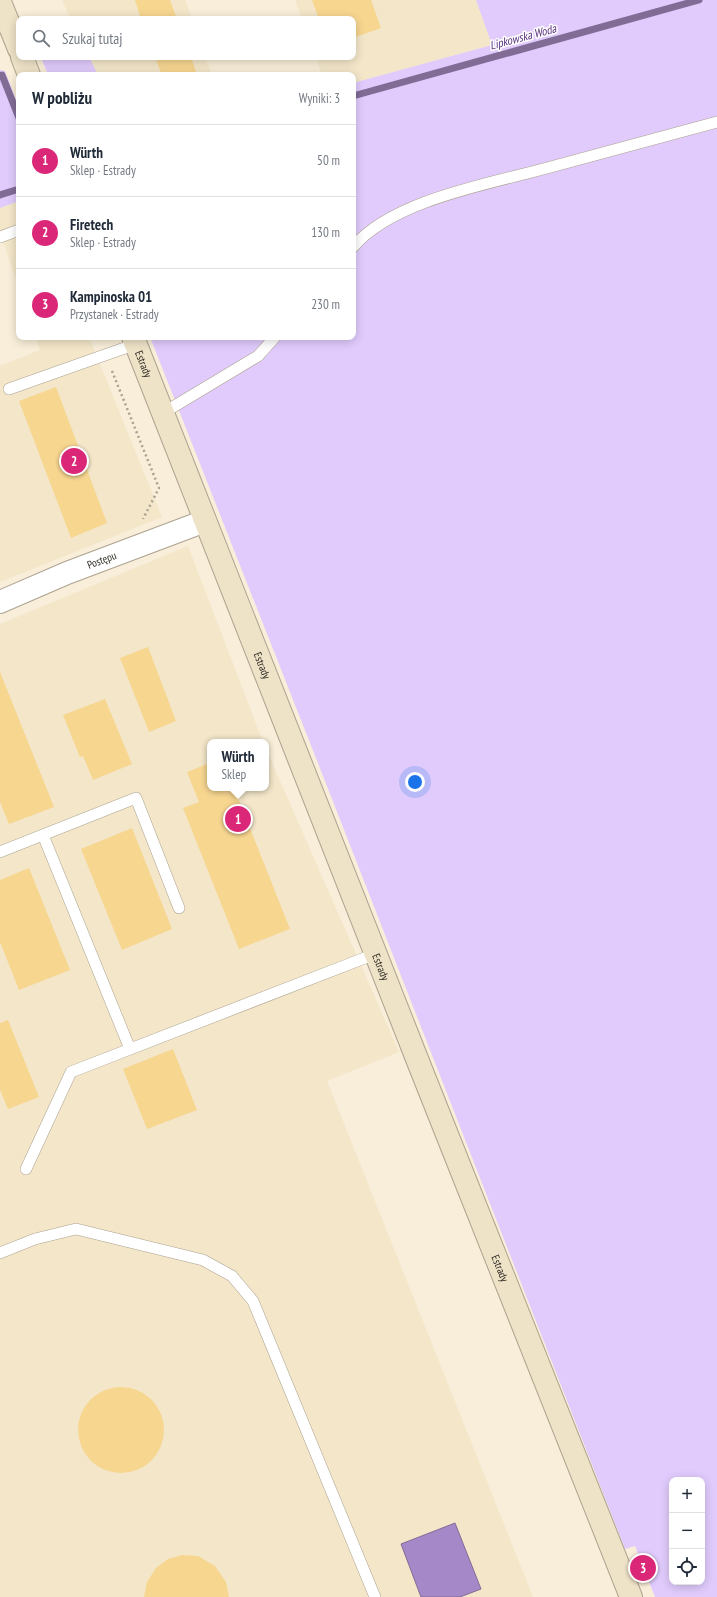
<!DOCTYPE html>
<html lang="pl">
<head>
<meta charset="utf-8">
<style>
	body { margin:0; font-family:"PT Sans Narrow",sans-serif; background:#f6f6f7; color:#1f2937 }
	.controls { position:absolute; right:12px; bottom:12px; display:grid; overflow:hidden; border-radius:8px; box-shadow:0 2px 10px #0003 }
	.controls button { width:36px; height:36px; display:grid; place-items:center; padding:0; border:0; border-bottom:1px solid #e0e1e3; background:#fff; color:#1f2937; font:20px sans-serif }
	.you { position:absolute; left:415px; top:782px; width:14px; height:14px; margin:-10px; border:3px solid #fff; border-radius:50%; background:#1a73e8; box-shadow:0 0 0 6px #1a73e833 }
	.badge { display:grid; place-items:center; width:26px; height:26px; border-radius:50%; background:#db2777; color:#fff; font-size:13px; font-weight:700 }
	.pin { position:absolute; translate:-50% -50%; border:2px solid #fff; box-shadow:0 1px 4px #0006 }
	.popup { position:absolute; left:207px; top:739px; width:62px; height:52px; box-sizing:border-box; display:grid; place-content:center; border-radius:8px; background:#fff; filter:drop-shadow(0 1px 3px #0005); font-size:13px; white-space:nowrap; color:#747a83 }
	.popup b { font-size:15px; color:#1f2937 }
	.popup::after { content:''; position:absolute; left:50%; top:100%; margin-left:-8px; border:8px solid transparent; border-top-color:#fff }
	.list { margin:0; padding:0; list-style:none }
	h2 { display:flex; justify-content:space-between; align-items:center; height:52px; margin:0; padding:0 16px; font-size:17px }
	h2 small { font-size:13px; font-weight:400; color:#747a83 }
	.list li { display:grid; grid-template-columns:26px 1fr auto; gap:12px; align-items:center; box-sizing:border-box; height:72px; padding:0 16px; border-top:1px solid #e0e1e3 }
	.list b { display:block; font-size:15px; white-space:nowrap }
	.list p { margin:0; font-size:13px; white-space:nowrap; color:#747a83 }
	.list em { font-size:13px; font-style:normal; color:#747a83 }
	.icon { flex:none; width:22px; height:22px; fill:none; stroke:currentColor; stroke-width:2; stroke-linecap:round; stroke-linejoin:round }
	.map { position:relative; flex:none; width:717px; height:1597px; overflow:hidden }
	.search { position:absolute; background:#fff; box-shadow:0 2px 10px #0003; left:16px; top:16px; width:340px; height:44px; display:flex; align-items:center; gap:10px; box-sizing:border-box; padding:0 14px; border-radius:8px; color:#747a83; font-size:15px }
	.panel { position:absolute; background:#fff; box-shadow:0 2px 10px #0003; left:16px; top:72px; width:340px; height:268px; border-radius:8px }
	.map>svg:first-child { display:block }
</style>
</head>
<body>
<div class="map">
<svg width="717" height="1597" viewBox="0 0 717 1597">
	<rect width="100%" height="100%" fill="#f8eed9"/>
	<path fill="#f3e6c9" d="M62,0H185L192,19H71Z
		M295,0H476L492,45L353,83V75H322L316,57H353V19H302Z
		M89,57H205L212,75H98Z
		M19,201V288L0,233V208Z
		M36,337H89L162,517L0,582V366L40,350Z
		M188,546L263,742H210V788H266V749L399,1052L327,1081L533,1597H0V624Z"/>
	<path fill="#e0cbfc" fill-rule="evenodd" d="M476,0H717V1597H655L635,1546L625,1549L314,753L150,337H353V83L492,45ZM672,1480H702V1582H672Z
		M41,57H89L98,75H48Z
		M0,70L5,71L19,107V201L0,208Z"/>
	<path fill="#a488c7" stroke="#816c96" d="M455,1523L481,1589L460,1597H421L401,1544Z"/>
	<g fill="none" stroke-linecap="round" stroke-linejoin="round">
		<path stroke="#816c96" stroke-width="7" d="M2,75L19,118
			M353,96L699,0
			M0,195L19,189"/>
	</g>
	<path fill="#f7d690" d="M135,0H170L177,19H141Z
		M312,0H371L381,28L353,38V19H319Z
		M155,57H191L197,75H162Z
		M56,387L107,523L71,538L19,401Z
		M148,647L176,721L149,732L120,658Z
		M0,672L54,807L9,824L0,802Z
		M105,699L132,764L93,780L83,756L80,757L63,715Z
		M210,763V788H234L290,929L239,949L183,808L199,802L187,772Z
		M132,828L172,929L122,950L81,849Z
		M29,868L70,970L19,990L0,942V880Z
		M8,1020L39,1097L8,1109L0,1090V1023Z
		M173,1049L197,1110L147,1129L123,1069Z
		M78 1430a43 43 0 1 1 86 0a43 43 0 1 1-86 0Z
		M182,1555L198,1556L215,1566L226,1582L229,1597H144L147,1582L156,1568L168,1559Z"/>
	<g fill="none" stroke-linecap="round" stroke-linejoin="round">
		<defs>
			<path id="lane" d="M0,237L19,230
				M353,247C393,200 489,184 547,168C604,153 660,137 717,122
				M9,389L136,344
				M163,413L258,356L275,337
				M43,835L130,1049
				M0,852L136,798L179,908
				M26,1169L71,1072L375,954
				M0,1253L35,1239L76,1229L203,1260L232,1276L253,1301L375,1597"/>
			<g id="street">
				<path id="s1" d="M0,602L67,573L205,521"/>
			</g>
			<g id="secondary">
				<path d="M0,2L19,49"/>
				<path d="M22,57L29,75"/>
				<path id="s2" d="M133,337L419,1064L631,1597"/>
			</g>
		</defs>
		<use href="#lane" stroke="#aca28f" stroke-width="12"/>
		<use href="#street" stroke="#aca28f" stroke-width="24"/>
		<use href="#secondary" stroke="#aca28f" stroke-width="24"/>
		<path stroke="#a9a292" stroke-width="2.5" stroke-dasharray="2 3" stroke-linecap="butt" d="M112,371L159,488L143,519"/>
		<use href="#lane" stroke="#fff" stroke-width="11"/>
		<use href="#street" stroke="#fff" stroke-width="22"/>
		<use href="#secondary" stroke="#eee2c7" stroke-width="22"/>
	</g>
	<g text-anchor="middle" stroke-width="3" stroke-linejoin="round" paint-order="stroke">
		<g font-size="11" fill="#2f2c24" stroke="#fff">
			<text dy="4" stroke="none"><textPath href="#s2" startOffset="29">Estrady</textPath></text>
			<text dy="4" stroke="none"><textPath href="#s1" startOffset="110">Postępu</textPath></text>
			<text dy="4" stroke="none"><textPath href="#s2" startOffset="353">Estrady</textPath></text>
			<text dy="4" stroke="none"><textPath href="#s2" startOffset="677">Estrady</textPath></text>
			<text dy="4" stroke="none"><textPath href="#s2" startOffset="1001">Estrady</textPath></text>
		</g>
		<g font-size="12" font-style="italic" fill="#57317d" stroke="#fff">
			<text transform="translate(523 37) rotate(-15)" y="4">Lipkowska Woda</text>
		</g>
	</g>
</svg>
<div class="controls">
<button>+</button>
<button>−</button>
<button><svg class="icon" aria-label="locate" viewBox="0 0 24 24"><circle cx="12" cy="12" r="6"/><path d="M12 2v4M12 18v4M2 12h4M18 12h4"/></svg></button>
</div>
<div class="you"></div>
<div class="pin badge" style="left:238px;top:819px">1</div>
<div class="popup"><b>Würth</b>Sklep</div>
<div class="pin badge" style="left:74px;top:461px">2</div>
<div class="pin badge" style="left:643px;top:1568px">3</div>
<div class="search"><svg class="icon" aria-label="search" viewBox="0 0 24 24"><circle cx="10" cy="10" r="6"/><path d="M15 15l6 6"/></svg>Szukaj tutaj</div>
<section class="panel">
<h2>W pobliżu<small>Wyniki: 3</small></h2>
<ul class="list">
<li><span class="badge">1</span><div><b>Würth</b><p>Sklep · Estrady</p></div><em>50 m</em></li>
<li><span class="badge">2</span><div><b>Firetech</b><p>Sklep · Estrady</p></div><em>130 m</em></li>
<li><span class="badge">3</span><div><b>Kampinoska 01</b><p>Przystanek · Estrady</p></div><em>230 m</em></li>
</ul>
</section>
</div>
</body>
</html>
